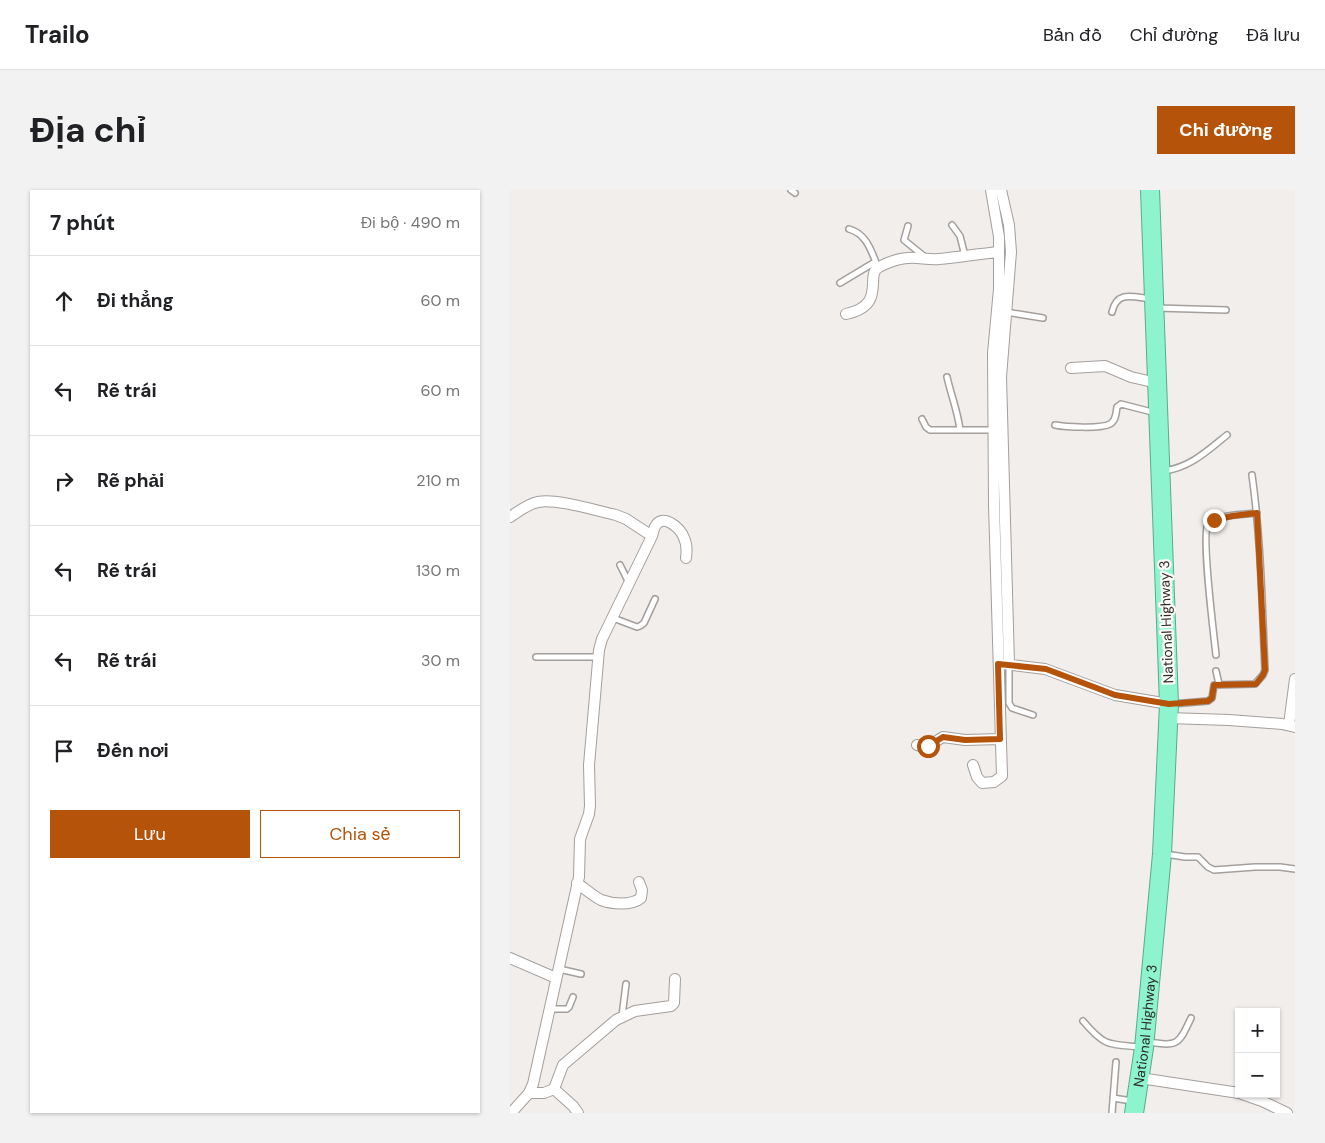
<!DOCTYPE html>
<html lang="vi">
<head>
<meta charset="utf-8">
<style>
	body { margin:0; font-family:"DM Sans",sans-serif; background:#f2f2f2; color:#202124 }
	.controls { position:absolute; right:15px; bottom:15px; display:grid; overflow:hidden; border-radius:0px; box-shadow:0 1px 4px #0004 }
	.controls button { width:45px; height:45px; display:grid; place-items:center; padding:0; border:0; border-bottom:1px solid #e0e0e0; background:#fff; color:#202124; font:25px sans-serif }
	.stop { position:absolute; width:15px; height:15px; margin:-11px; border:4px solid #b45309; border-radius:50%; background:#fff }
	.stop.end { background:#b45309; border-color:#fff; box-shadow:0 1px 5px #0008 }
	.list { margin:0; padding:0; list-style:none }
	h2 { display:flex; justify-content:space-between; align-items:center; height:65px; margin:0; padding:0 20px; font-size:21px }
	h2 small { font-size:16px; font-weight:400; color:#757577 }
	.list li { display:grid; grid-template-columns:32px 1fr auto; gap:15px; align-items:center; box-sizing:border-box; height:90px; padding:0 20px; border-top:1px solid #e0e0e0 }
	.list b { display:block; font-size:19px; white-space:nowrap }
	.list em { font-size:16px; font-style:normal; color:#757577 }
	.actions { display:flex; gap:10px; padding:15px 20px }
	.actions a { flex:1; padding:11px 0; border:1px solid #b45309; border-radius:0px; text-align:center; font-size:18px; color:#b45309 }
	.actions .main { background:#b45309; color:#fff }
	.icon { flex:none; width:28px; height:28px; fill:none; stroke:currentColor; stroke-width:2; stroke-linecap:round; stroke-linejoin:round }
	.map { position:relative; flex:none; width:785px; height:923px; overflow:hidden; border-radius:0px }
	header { display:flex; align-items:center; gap:30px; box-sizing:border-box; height:70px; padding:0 25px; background:#fff; border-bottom:1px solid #e0e0e0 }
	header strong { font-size:24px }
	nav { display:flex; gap:28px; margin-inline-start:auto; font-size:18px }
	.intro { display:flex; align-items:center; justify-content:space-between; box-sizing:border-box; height:120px; padding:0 30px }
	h1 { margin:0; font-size:35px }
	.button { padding:12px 22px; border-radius:0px; background:#b45309; color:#fff; font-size:18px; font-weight:700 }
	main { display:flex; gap:30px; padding:0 30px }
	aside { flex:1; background:#fff; border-radius:0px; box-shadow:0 1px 4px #0004 }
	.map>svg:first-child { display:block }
</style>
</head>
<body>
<header>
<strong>Trailo</strong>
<nav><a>Bản đồ</a><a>Chỉ đường</a><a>Đã lưu</a></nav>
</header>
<div class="intro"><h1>Địa chỉ</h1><a class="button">Chỉ đường</a></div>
<main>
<aside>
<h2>7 phút<small>Đi bộ · 490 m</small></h2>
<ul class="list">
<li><svg class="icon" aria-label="ahead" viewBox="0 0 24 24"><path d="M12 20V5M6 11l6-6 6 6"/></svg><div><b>Đi thẳng</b></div><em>60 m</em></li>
<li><svg class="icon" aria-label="left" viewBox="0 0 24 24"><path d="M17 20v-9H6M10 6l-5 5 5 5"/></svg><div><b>Rẽ trái</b></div><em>60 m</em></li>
<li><svg class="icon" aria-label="right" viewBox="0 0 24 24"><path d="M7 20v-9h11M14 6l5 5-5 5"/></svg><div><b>Rẽ phải</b></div><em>210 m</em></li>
<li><svg class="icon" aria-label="left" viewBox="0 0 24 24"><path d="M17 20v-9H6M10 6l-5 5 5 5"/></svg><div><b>Rẽ trái</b></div><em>130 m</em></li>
<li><svg class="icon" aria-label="left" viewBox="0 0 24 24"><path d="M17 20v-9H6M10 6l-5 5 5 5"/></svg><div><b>Rẽ trái</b></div><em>30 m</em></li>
<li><svg class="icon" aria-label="arrive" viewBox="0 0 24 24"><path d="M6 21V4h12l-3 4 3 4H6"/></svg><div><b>Đến nơi</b></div></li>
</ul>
<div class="actions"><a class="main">Lưu</a><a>Chia sẻ</a></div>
</aside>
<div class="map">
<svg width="785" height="923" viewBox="0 0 785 923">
	<rect width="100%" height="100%" fill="#f2eeeb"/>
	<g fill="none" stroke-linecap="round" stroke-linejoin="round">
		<defs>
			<path id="service" d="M281,0L285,3
				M442,35L450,46L455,66
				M398,36L394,50L415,67
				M339,39C357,44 361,61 368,77
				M330,93L365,72
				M647,118L716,120
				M496,122L533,128
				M602,122C607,100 623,107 641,109
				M437,187C441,205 448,222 450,240
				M412,229L416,237L420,240H483
				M545,235C555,237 591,239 600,234C606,231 606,223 607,217L611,214L646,223
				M654,281C681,277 697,261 717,245
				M110,375L119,393
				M103,428L127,437L130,436L134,433L145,409
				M706,465C704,446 691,344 698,334C704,325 737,324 747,323
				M26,467H88
				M499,474V513L502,518L523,525
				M706,481L709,494
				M662,514L698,511L702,508L704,495L745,494L753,485L755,480C752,415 751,350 742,285
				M655,664L675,667H688L698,677L704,680L745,677H770L785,679
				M49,779L71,784
				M40,819H57L59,817L63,807
				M112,826L116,794
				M573,831C595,857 598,854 631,857
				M637,852C668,856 668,856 681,828
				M603,908L622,911
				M602,923L606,872"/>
			<path id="minor" d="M491,0L499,35L501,62L491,187L499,474
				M336,124C378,115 354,85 369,77C376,73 390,68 398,68C408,67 418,70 429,69C449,67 469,64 489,62
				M561,178L595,176L621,187L647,193
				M0,327C9,321 18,314 28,312C46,308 87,321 106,325L116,329L142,346
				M494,474L535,479L605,505L659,514
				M658,528L719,530L772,534L785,537
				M779,535L785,489
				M407,555C418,559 424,552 433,547L455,550L490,549
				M463,575L467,587L472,593L484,592L492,586L484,314L483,163L489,99V47L481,0
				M67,693C74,698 83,706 91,710C102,714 121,716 131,708L132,700L129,692
				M0,768L46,788
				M630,888L729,903
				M44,899L63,916L68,923
				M19,903H34L44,899L53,875L106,830L125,821L161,816L164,813L165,789
				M732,904L752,911L777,923
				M1,923L19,903L23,894L69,687L70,649L79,624L80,616L79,575L89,460L92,449L142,346C143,343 144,337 146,335C154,323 171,339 174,348C177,354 177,361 176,368"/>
			<g id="trunk">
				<path id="s1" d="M624,923L634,858L652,664L659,514L640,0"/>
			</g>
		</defs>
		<use href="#service" stroke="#a39f9d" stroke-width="8"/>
		<use href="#minor" stroke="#a39f9d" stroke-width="12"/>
		<use href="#trunk" stroke="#59ac8e" stroke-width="20"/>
		<use href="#service" stroke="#fff" stroke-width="5"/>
		<use href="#minor" stroke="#fff" stroke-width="10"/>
		<use href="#trunk" stroke="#8ef4d0" stroke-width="18"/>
	</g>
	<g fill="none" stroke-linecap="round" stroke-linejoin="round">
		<path stroke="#b45309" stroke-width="6" d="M418,556L433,547L455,550L490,549L488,474L536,479L605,505L659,514L698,511L702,508L704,495L746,494L753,485L755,480L747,323L722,326L704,330"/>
	</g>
	<g text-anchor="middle" stroke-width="4.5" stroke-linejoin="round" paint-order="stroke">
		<g font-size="14" fill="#2c2b29" stroke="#fffbf8">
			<text transform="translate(656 432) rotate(-92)" y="5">National Highway 3</text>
			<text dy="5" stroke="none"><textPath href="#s1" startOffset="88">National Highway 3</textPath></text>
		</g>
	</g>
</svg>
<div class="controls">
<button>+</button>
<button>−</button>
</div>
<div class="stop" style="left:418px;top:556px"></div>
<div class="stop end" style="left:704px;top:330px"></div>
</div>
</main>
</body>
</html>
